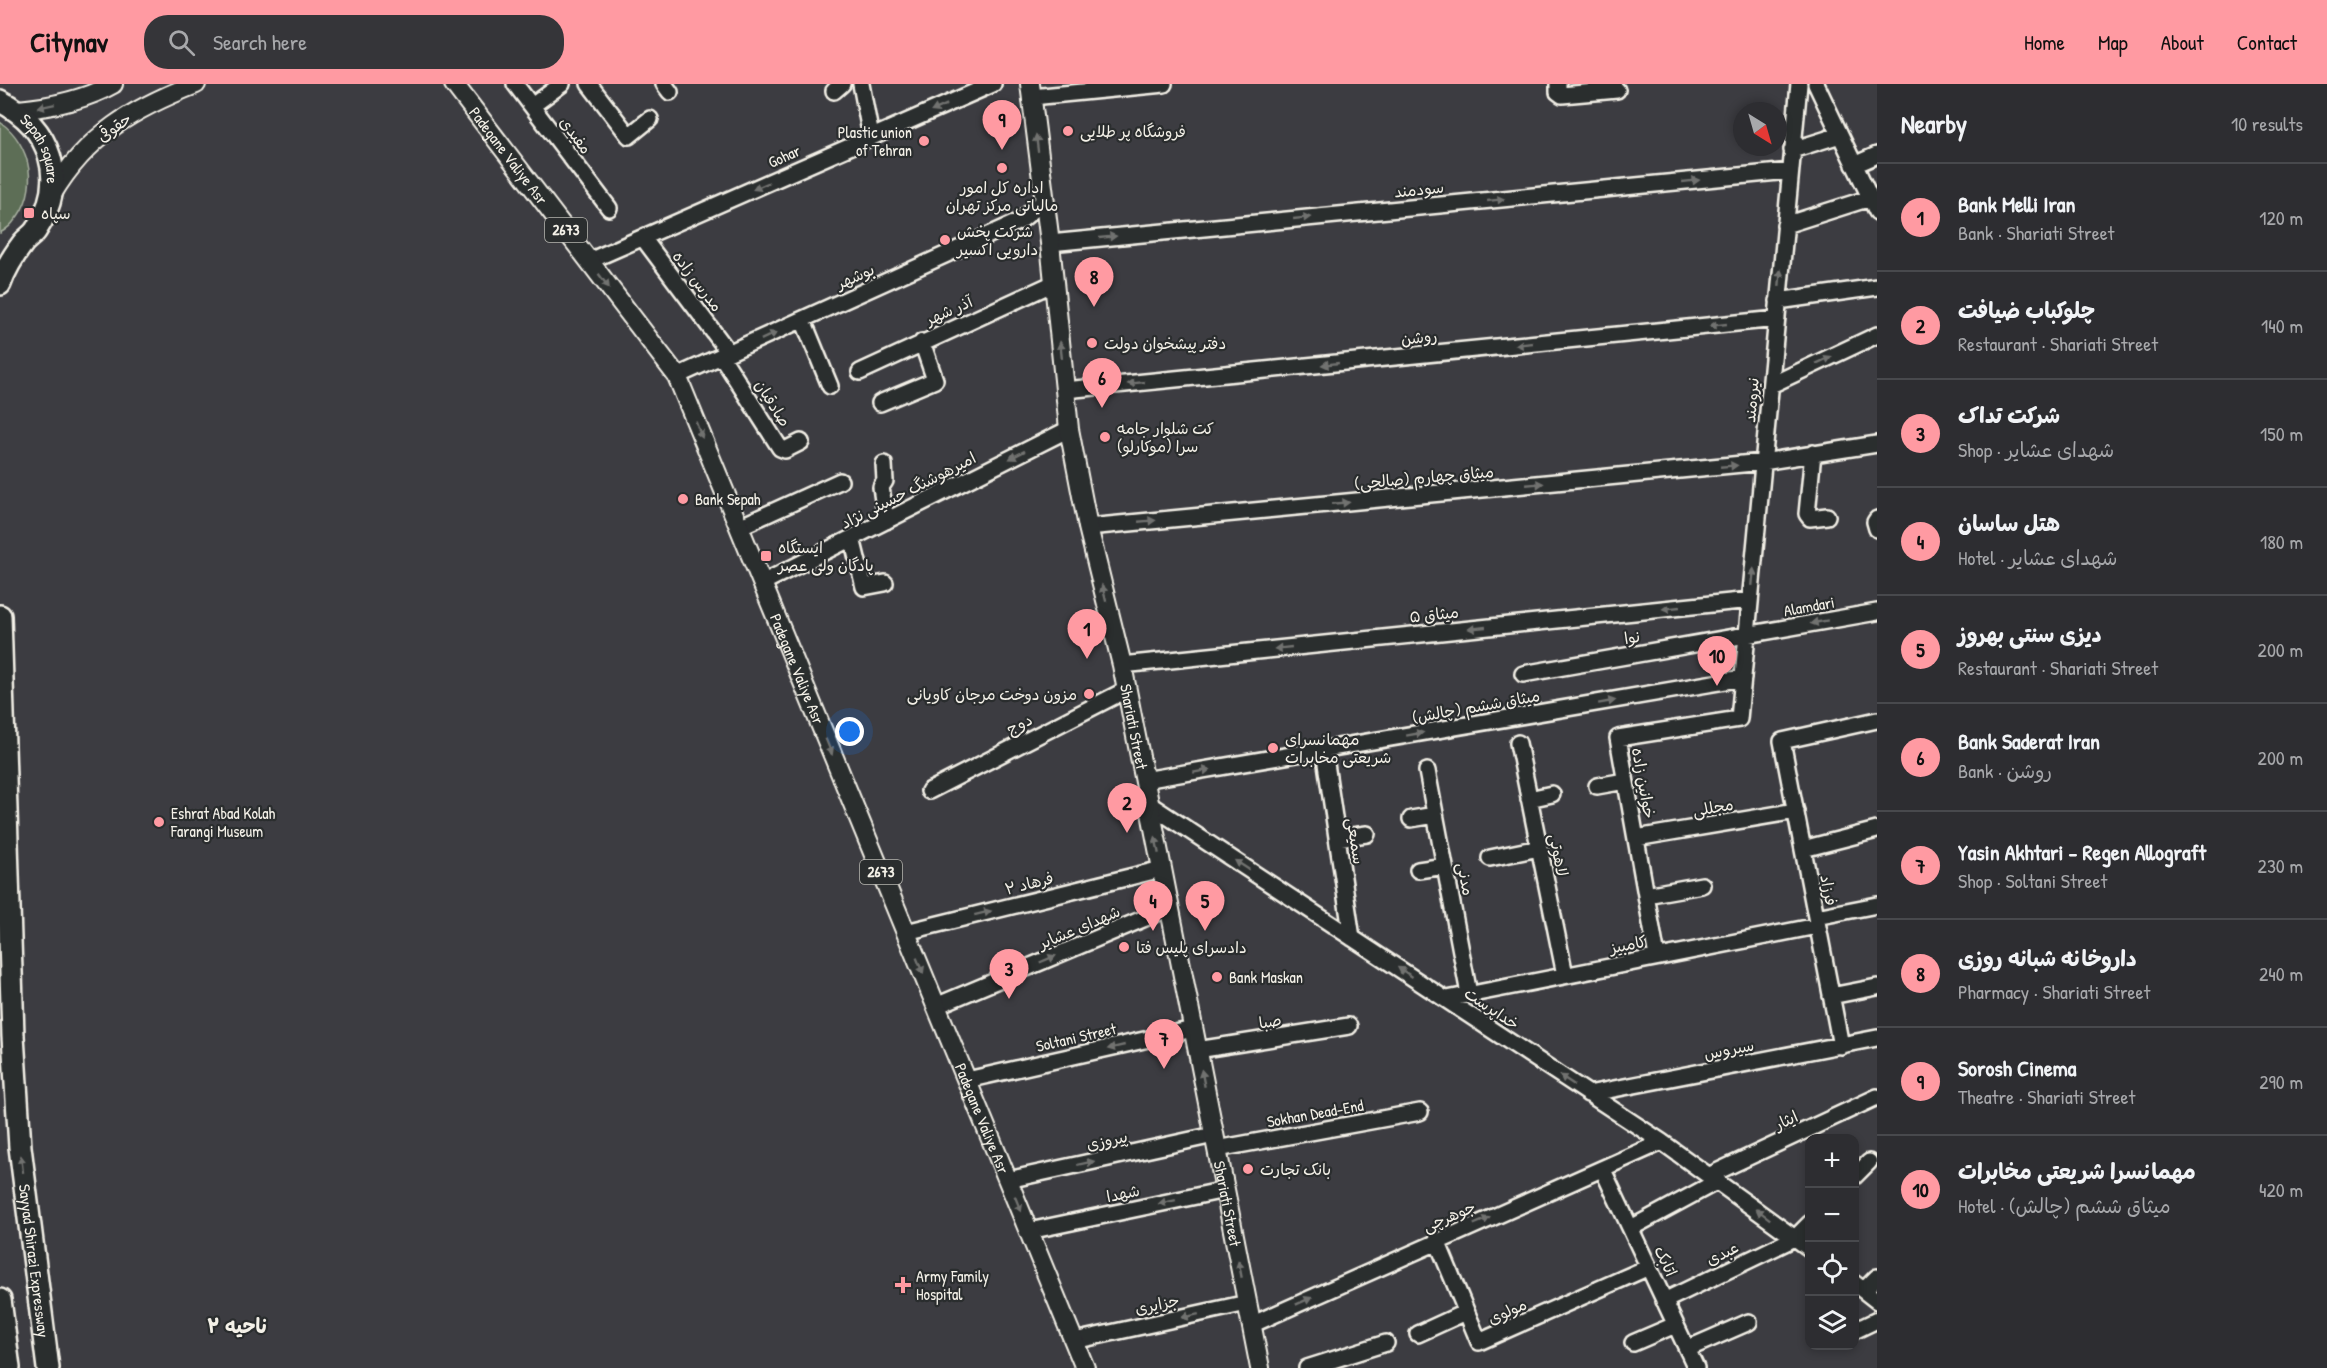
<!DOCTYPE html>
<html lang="en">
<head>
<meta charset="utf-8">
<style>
	body { margin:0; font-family:"Patrick Hand","Playpen Sans Arabic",sans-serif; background:#353539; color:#f1f3f6 }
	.controls { position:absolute; right:18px; bottom:18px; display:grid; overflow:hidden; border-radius:12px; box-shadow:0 3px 9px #0003 }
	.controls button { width:54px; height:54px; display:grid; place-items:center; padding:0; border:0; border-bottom:2px solid #48494d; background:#2d2d31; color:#f1f3f6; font:30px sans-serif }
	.compass { position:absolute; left:1733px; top:18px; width:54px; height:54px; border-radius:50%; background:#2d2d31; box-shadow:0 3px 9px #0003; rotate:143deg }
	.you { position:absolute; left:850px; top:648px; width:21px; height:21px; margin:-15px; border:4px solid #fff; border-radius:50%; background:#1a73e8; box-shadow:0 0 0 9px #1a73e833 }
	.badge { display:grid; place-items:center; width:39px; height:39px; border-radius:50%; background:#ff9aa2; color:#111; font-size:20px; font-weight:700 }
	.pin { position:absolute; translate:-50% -50px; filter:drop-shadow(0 2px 3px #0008) }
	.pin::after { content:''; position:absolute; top:32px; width:21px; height:18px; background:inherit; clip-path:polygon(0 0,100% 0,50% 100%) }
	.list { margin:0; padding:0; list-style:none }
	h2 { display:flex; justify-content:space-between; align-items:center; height:78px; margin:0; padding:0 24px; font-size:26px }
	h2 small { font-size:20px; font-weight:400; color:#a7a8ab }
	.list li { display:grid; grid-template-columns:39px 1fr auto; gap:18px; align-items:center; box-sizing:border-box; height:108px; padding:0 24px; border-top:2px solid #48494d }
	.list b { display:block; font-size:22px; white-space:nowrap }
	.list p { margin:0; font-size:20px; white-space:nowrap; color:#a7a8ab }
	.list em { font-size:20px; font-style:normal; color:#a7a8ab }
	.icon { flex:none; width:33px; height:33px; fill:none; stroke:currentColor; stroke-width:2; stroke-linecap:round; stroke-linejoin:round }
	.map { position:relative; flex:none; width:1877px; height:1284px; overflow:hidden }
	header { display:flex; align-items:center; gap:36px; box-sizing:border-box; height:84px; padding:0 30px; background:#ff9aa2; color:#111 }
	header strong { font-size:28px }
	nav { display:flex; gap:33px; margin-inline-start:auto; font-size:21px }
	.search { width:420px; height:54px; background:#353539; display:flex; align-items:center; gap:15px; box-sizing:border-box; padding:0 21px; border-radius:24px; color:#a7a8ab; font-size:22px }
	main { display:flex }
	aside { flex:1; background:#2d2d31 }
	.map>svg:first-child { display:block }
</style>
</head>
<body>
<header>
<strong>Citynav</strong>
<div class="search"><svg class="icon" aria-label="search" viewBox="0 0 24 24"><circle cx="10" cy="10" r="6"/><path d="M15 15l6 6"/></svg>Search here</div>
<nav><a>Home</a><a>Map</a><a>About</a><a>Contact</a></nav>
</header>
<main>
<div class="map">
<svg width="1877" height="1284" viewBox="0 0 1877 1284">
	<rect width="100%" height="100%" fill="#3c3c41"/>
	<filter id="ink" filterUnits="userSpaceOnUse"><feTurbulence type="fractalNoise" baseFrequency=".0167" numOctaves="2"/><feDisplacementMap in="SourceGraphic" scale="12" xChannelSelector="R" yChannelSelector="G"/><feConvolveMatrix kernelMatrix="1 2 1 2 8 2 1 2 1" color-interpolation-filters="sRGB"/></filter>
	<g filter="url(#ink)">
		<path fill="#5d6e57" stroke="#a8b0a0" stroke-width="1.5" d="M0,38C32,60 40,107 14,137C11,142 5,146 0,149Z"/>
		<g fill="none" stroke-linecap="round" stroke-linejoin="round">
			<defs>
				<path id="minor" d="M515,0L609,124
					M589,0L629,52L650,35
					M664,0L670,8
					M861,0L871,53
					M1558,0V8L1562,11L1617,6
					M1816,0L1877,128
					M834,7L842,0
					M1032,13L1164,0
					M532,22L562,0
					M1792,66L1840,51
					M1854,81L1877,71
					M1785,141L1870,114
					M643,154L724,262
					M1050,159L1790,87
					M589,177L993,0
					M1778,217L1877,203
					M803,236L830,302
					M722,273L780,364L785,366L801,358
					M860,288L1054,199
					M677,292L1020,137L1044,117
					M1771,301L1877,251
					M1065,306L1777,235
					M880,319L935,296L922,258
					M1813,369L1807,430L1810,434L1827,432
					M884,380L885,397L881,403L886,437
					M1877,435L1875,438L1877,445
					M739,443L840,397
					M1088,443L1763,378L1877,360
					M852,454L864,503L885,499
					M762,499L1069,345
					M1122,581L1750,516
					M1523,590L1877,528
					M1518,659L1565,891
					M1324,666L1352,854
					M1427,687L1469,910
					M1144,696L1743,594
					M1597,702L1625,697
					M929,707L1126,606
					M1529,715L1552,710
					M1149,720L1662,1058L1810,1165
					M1411,735L1435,731
					M1337,754L1367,750
					M1636,754L1796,727
					M1803,765L1877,746
					M1490,774L1539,764
					M1418,786L1445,782
					M1646,811L1702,801
					M1816,833L1877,821
					M906,848L1162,785
					M1657,873L1618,654L1739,635L1799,0
					M1831,912L1877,903
					M1447,915L1817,842
					M936,922L1169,824
					M1841,962L1782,657L1877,636
					M1197,966L1349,942
					M967,996L1193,945
					M1588,1010L1877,954
					M1217,1065L1420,1028
					M1603,1086L1696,1284
					M1710,1091L1877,1013
					M1854,1093L1869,1078
					M1008,1096L1214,1051
					M1631,1144L1718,1097
					M1029,1147L1225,1106
					M1437,1157L1479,1258L1649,1183
					M1854,1199L1877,1217
					M1864,1206L1877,1193
					M1664,1217L1795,1154L1810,1139
					M1251,1241L1662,1058
					M1854,1247L1877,1236
					M1418,1250L1466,1228
					M1074,1257L1247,1219
					M1633,1259L1675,1241
					M1687,1265L1749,1238
					M1307,1284L1386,1259"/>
				<g id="major">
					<path id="s1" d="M454,0L677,292L1085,1284"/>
					<path id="s2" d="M1030,0L1050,159L1069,345L1088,443L1122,581L1260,1284"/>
					<path d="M18,26C50,23 85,16 113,0"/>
					<path d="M52,110C87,51 134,24 196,0"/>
				</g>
				<g id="highway">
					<path id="s3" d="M0,17C51,43 69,96 36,146C33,151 27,154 23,159C14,171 5,185 0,200"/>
					<path id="s4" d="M0,532L13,952L20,1063L48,1284"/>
					<path d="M0,1216L9,1284"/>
				</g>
			</defs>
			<use href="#minor" stroke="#f4f1e8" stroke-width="20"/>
			<use href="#major" stroke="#f4f1e8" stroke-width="22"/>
			<use href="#highway" stroke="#f4f1e8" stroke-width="26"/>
			<use href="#minor" stroke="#2a2d2e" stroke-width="15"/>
			<use href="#major" stroke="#2a2d2e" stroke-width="18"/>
			<use href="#highway" stroke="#2a2d2e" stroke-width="21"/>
		</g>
		<defs><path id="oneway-solid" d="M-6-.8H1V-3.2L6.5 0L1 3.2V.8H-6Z" transform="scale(1.5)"/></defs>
		<g fill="#71726f">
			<use href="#oneway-solid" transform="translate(46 22) rotate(168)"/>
			<use href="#oneway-solid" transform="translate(939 24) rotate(156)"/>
			<use href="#oneway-solid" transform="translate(1037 59) rotate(-97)"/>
			<use href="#oneway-solid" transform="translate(1691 97) rotate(-6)"/>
			<use href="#oneway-solid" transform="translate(761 102) rotate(156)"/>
			<use href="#oneway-solid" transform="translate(1496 116) rotate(-6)"/>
			<use href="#oneway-solid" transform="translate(1302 134) rotate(-6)"/>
			<use href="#oneway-solid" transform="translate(1108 153) rotate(-6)"/>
			<use href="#oneway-solid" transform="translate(1780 194) rotate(-85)"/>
			<use href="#oneway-solid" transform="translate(604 197) rotate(53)"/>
			<use href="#oneway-solid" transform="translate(1718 241) rotate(174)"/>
			<use href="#oneway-solid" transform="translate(769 252) rotate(-25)"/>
			<use href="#oneway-solid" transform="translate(1524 260) rotate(174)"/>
			<use href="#oneway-solid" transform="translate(1061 266) rotate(-96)"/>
			<use href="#oneway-solid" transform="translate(1824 276) rotate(-25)"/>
			<use href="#oneway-solid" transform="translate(1330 280) rotate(174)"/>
			<use href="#oneway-solid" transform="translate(1136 299) rotate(174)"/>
			<use href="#oneway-solid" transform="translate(699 346) rotate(68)"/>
			<use href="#oneway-solid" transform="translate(1017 371) rotate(153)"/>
			<use href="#oneway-solid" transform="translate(1729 382) rotate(-5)"/>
			<use href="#oneway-solid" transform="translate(1535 400) rotate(-5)"/>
			<use href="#oneway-solid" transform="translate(1341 419) rotate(-5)"/>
			<use href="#oneway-solid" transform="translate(1147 437) rotate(-5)"/>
			<use href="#oneway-solid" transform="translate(1753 493) rotate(-85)"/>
			<use href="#oneway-solid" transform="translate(1104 509) rotate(-104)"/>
			<use href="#oneway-solid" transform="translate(1671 524) rotate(174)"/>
			<use href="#oneway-solid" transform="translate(1819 538) rotate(170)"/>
			<use href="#oneway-solid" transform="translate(1477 544) rotate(174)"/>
			<use href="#oneway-solid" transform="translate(1283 564) rotate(174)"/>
			<use href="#oneway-solid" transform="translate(1607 618) rotate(-10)"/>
			<use href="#oneway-solid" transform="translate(1415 650) rotate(-10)"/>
			<use href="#oneway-solid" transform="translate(829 663) rotate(68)"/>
			<use href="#oneway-solid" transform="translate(1202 687) rotate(-10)"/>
			<use href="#oneway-solid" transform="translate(1157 761) rotate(-101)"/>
			<use href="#oneway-solid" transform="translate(1242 781) rotate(-147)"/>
			<use href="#oneway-solid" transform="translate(983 829) rotate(-14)"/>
			<use href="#oneway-solid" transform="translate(1048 875) rotate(-23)"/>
			<use href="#oneway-solid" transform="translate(920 882) rotate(68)"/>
			<use href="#oneway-solid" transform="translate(1405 888) rotate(-147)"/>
			<use href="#oneway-solid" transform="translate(1116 963) rotate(167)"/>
			<use href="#oneway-solid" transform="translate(1203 994) rotate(-101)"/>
			<use href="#oneway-solid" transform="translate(1567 996) rotate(-146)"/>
			<use href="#oneway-solid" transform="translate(1086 1079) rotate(-12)"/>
			<use href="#oneway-solid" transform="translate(22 1080) rotate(-97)"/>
			<use href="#oneway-solid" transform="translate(1167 1118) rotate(168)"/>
			<use href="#oneway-solid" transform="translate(1018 1120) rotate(68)"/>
			<use href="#oneway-solid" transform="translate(1763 1130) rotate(-143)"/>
			<use href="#oneway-solid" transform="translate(1482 1137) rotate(-23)"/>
			<use href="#oneway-solid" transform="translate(1240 1185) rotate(-101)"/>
			<use href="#oneway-solid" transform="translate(1304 1217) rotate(-24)"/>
			<use href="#oneway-solid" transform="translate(1190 1232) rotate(168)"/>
		</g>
	</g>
	<g fill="#ff9aa2" stroke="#2a2d2e" stroke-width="2">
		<circle cx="1068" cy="47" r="6"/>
		<circle cx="924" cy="57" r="6"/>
		<circle cx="1002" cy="84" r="6"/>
		<rect x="23" y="123" width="12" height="12" rx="3"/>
		<circle cx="945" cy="156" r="6"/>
		<circle cx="1092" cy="259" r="6"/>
		<circle cx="1105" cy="353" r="6"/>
		<circle cx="683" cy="415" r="6"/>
		<rect x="760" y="466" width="12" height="12" rx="3"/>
		<circle cx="1089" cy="610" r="6"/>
		<circle cx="1273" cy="664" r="6"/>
		<circle cx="159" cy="738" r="6"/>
		<circle cx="1124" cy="863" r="6"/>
		<circle cx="1217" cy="893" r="6"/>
		<circle cx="1248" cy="1085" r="6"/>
		<path d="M900 1192h6v6h6v6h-6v6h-6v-6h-6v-6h6z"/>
	</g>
	<g text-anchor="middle" stroke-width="4.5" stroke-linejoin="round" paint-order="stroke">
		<g fill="#2a2d2e" stroke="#b7b6b0" stroke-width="1.5">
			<rect x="545" y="134" width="42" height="24" rx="4.5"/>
			<rect x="860" y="776" width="42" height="24" rx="4.5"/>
		</g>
		<g font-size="15" font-weight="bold" fill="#f4f1e8">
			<text x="566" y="151">2673</text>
			<text x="881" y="793">2673</text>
		</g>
		<g font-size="16" fill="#f4f1e8" stroke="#2a2d2e">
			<text transform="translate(114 43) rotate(-36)" y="6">حقوقی</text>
			<text transform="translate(576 51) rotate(53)" y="6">مفیدی</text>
			<text dy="6" stroke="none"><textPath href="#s3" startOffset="66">Sepah square</textPath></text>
			<text dy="6" stroke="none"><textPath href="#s1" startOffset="90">Padegane Valiye Asr</textPath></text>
			<text transform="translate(784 72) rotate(-24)" y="6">Gohar</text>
			<text transform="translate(1419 105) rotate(-6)" y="6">سودمند</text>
			<text transform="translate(855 192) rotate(-24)" y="6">بوشهر</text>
			<text transform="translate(698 197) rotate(53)" y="6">مدرس زاده</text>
			<text transform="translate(949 226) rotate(-24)" y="6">آذر شهر</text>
			<text transform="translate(1419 253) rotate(-6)" y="6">روشن</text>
			<text transform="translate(1751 316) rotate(-85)" y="6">نیرومند</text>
			<text transform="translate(773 319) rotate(58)" y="6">صادقیان</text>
			<text transform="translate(1424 393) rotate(-5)" y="6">میثاق چهارم (صالحی)</text>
			<text transform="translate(908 406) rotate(-27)" y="6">امیرهوشنگ حسینی نژاد</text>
			<text transform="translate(1809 522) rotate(-10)" y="6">Alamdari</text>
			<text transform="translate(1434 530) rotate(-6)" y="6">میثاق ۵</text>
			<text transform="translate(1632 553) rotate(-10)" y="6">نوا</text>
			<text dy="6" stroke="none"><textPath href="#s1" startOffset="684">Padegane Valiye Asr</textPath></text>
			<text transform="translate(1476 622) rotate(-10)" y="6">میثاق ششم (چالش)</text>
			<text transform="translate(1019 640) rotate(-27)" y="6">دوج</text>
			<text dy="6" stroke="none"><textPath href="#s2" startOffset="652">Shariati Street</textPath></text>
			<text transform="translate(1644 699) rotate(80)" y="6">خوانین زاده</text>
			<text transform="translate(1713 723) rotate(-10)" y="6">مجللی</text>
			<text transform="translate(1356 757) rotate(81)" y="6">سمیعی</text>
			<text transform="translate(1559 771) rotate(79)" y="6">لاهوتی</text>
			<text transform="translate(1466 795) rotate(79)" y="6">مدنی</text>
			<text transform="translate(1029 799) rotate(-14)" y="6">فرهاد ۲</text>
			<text transform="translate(1829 806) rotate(79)" y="6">فرزاد</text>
			<text transform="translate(1079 843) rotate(-23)" y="6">شهدای عشایر</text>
			<text transform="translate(1628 860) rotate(-11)" y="6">کامبیز</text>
			<text transform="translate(1492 924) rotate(34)" y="6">خداپرست</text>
			<text transform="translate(1270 937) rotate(-9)" y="6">صبا</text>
			<text transform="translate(1076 953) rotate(-13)" y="6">Soltani Street</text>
			<text transform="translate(1729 965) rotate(-11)" y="6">سیروس</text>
			<text transform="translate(1315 1029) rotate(-10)" y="6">Sokhan Dead-End</text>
			<text dy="6" stroke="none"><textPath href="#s1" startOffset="1170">Padegane Valiye Asr</textPath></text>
			<text transform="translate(1786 1036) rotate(-25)" y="6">ایثار</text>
			<text transform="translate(1107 1056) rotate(-12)" y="6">پیروزی</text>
			<text transform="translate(1123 1109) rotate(-12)" y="6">شهدا</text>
			<text dy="6" stroke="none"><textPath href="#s2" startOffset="1138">Shariati Street</textPath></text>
			<text transform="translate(1449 1132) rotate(-23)" y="6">جوهرچی</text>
			<text transform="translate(1722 1169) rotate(-26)" y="6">عبدی</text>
			<text transform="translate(1666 1177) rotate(65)" y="6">اتابک</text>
			<text dy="6" stroke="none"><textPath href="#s4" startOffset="646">Sayyad Shirazi Expressway</textPath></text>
			<text transform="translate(1157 1220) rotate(-12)" y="6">جزایری</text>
			<text transform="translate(1507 1227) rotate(-24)" y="6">مولوی</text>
		</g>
		<g font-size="16" fill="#f4f1e8" stroke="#2a2d2e" text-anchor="start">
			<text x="1080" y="53">فروشگاه پر طلایی</text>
			<text x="912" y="54" text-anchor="end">Plastic union<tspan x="912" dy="18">of Tehran</tspan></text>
			<text x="1002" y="109" text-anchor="middle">اداره کل امور<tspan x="1002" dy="18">مالیاتی مرکز تهران</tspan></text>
			<text x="41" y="135">سپاه</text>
			<text x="957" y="153">شرکت پخش<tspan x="957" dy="18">دارویی اکسیر</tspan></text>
			<text x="1104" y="265">دفتر پیشخوان دولت</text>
			<text x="1117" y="350">کت شلوار جامه<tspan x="1117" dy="18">سرا (موکارلو)</tspan></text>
			<text x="695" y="421">Bank Sepah</text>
			<text x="778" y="469">ایستگاه<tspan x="778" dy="18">پادگان ولی عصر</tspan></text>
			<text x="1077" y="616" text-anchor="end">مزون دوخت مرجان کاویانی</text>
			<text x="1285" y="661">مهمانسرای<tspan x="1285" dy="18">شریعتی مخابرات</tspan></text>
			<text x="171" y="735">Eshrat Abad Kolah<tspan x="171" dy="18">Farangi Museum</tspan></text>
			<text x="1136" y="869">دادسرای پلیس فتا</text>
			<text x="1229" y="899">Bank Maskan</text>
			<text x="1260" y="1091">بانک تجارت</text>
			<text x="916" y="1198">Army Family<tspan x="916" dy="18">Hospital</tspan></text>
		</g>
		<g font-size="20" font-weight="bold" fill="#f4f1e8" stroke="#2a2d2e">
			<text x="237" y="1249">ناحیه ۲</text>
		</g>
	</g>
</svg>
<div class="controls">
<button>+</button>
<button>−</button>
<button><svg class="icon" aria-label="locate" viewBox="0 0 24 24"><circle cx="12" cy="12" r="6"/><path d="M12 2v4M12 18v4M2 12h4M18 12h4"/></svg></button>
<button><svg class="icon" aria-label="layers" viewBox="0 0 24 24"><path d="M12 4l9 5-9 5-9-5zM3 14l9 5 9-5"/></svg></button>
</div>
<svg class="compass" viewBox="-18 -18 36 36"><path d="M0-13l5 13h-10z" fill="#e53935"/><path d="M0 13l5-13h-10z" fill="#a7a8ab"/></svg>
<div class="you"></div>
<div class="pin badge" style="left:1087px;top:575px">1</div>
<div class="pin badge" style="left:1127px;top:749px">2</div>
<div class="pin badge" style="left:1009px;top:915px">3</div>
<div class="pin badge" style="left:1153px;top:847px">4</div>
<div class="pin badge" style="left:1205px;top:847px">5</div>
<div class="pin badge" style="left:1102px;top:324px">6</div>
<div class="pin badge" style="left:1164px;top:985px">7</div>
<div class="pin badge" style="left:1094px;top:223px">8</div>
<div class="pin badge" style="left:1002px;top:66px">9</div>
<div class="pin badge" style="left:1717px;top:602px">10</div>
</div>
<aside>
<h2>Nearby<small>10 results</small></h2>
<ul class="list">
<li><span class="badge">1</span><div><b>Bank Melli Iran</b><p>Bank · Shariati Street</p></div><em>120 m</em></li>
<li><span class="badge">2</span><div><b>چلوکباب ضیافت</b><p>Restaurant · Shariati Street</p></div><em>140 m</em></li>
<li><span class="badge">3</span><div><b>شرکت تداک</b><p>Shop · شهدای عشایر</p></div><em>150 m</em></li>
<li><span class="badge">4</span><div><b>هتل ساسان</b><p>Hotel · شهدای عشایر</p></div><em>180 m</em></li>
<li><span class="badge">5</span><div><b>دیزی سنتی بهروز</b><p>Restaurant · Shariati Street</p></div><em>200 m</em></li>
<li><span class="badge">6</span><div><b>Bank Saderat Iran</b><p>Bank · روشن</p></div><em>200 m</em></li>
<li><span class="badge">7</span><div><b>Yasin Akhtari - Regen Allograft</b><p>Shop · Soltani Street</p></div><em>230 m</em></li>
<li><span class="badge">8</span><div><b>داروخانه شبانه روزی</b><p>Pharmacy · Shariati Street</p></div><em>240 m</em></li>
<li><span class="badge">9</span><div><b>Sorosh Cinema</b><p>Theatre · Shariati Street</p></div><em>290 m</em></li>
<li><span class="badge">10</span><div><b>مهمانسرا شریعتی مخابرات</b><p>Hotel · میثاق ششم (چالش)</p></div><em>420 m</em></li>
</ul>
</aside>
</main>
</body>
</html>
